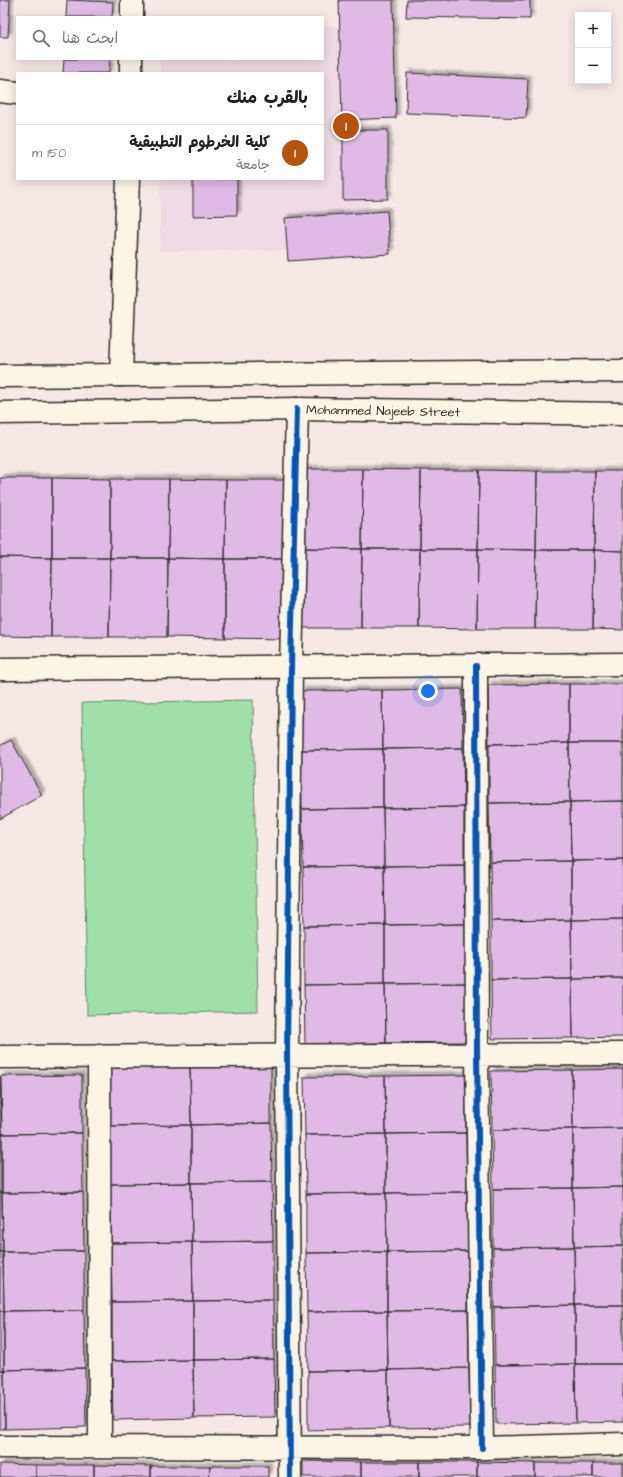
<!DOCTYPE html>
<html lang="ar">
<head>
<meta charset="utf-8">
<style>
	body { margin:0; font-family:"Architects Daughter","Playpen Sans Arabic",sans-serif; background:#f6f6f6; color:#202124; direction:rtl }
	.controls { position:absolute; right:12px; top:12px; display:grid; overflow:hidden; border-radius:0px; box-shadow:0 2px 10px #0003 }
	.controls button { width:36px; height:36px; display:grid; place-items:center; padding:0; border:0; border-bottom:1px solid #e0e0e0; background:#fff; color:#202124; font:20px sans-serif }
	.you { position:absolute; left:428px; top:691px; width:14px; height:14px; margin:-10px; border:3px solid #fff; border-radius:50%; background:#1a73e8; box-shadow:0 0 0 6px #1a73e833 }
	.badge { display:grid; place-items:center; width:26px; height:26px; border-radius:50%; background:#b45309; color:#fff; font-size:13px; font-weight:700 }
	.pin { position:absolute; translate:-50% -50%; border:2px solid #fff; box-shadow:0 1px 4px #0006 }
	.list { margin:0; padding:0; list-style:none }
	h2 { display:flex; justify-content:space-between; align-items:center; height:52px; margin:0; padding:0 16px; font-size:17px }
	h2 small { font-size:13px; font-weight:400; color:#757577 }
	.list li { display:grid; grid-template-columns:26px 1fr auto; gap:12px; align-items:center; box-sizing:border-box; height:56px; padding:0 16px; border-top:1px solid #e0e0e0 }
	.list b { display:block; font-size:15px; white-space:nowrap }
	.list p { margin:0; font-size:13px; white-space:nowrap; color:#757577 }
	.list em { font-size:13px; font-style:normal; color:#757577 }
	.icon { flex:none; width:22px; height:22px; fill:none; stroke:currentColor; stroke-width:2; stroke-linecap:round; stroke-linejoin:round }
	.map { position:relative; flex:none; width:623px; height:1477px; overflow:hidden; direction:ltr }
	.search { position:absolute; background:#fff; box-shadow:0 2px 10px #0003; left:16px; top:16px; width:308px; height:44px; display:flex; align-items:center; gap:10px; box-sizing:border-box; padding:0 14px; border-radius:0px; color:#757577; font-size:15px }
	.panel { position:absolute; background:#fff; box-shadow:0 2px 10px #0003; left:16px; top:72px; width:308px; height:108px; border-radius:0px; direction:rtl }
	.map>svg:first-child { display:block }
</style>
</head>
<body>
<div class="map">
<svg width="623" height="1477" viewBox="0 0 623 1477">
	<defs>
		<filter id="shadow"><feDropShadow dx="3.5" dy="-3.5" stdDeviation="1" flood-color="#0004"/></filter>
	</defs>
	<rect width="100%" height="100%" fill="#f6e9e5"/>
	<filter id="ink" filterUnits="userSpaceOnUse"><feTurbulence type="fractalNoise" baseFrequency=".025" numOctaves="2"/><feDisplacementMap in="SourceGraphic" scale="8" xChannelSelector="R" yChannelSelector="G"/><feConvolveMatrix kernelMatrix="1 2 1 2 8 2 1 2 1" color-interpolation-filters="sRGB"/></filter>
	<g filter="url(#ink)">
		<path fill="#efdbe5" d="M323,26H368L369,250L160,251V179H323V73H160V59H323Z"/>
		<path fill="#9fe0aa" stroke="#65866a" d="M253,700L258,1011L87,1015L82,703Z"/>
		<path fill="#dfbae4" stroke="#2b2b2b" filter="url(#shadow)" d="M0,0H10L8,37H0Z
			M67,0L113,2L112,17H66Z
			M339,0H393L396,118L342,120Z
			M407,0H530V19L406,17Z
			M64,59H110L109,73H63Z
			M407,73L528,79L526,118L406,113Z
			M343,130H388V199L343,200Z
			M193,179H237V215L193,216Z
			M387,211L390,254L288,261L285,218Z
			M305,469H363L362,549L304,548Z
			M363,469L421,470L420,549H362Z
			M421,470H479L478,549H420Z
			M479,470L537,471L536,550L478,549Z
			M537,471H595L594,550H536Z
			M595,471H623V551L594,550Z
			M0,478H52V558L0,557Z
			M52,478L110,479V558H52Z
			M110,479H169L168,558H110Z
			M169,479L226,480L225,559L168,558Z
			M226,480H284V559H225Z
			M304,548L362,549L361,628H303Z
			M362,549H420L419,628H361Z
			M420,549H478L477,629L419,628Z
			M478,549L536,550L535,629H477Z
			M536,550H594L593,629H535Z
			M594,550L623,551V630L593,629Z
			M0,557L52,558L51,637L0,636Z
			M52,558H110L109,637H51Z
			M110,558H168L167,637H109Z
			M168,558L225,559V638L167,637Z
			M225,559H284L283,639L225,638Z
			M569,684V743L489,744L488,685Z
			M569,684H623V743H569Z
			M462,689L463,748L383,749L382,690Z
			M382,690L383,749L301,750V691Z
			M11,740L42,795L0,819V746Z
			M569,743L570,802L489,803V744Z
			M569,743H623V801L570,802Z
			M463,748L464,807L383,808V749Z
			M383,749V808L302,809L301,750Z
			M623,801V860L571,861L570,802Z
			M570,802L571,861L490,862L489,803Z
			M464,807V865L384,866L383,808Z
			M383,808L384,866L303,867L302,809Z
			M623,860V919L571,920V861Z
			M571,861V920L491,921L490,862Z
			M464,865L465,924L385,925L384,866Z
			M384,866L385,925L304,926L303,867Z
			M623,919V978L572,979L571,920Z
			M571,920L572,979L491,980V921Z
			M465,924L466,983L385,984V925Z
			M385,925V984L304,985V926Z
			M623,978V1037L573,1038L572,979Z
			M572,979L573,1038L492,1039L491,980Z
			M466,983V1042L386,1043L385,984Z
			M385,984L386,1043L305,1044L304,985Z
			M271,1064V1123L191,1125L190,1066Z
			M190,1066L191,1125L110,1126L109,1067Z
			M623,1069V1128L573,1129L572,1070Z
			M572,1070L573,1129L492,1130L491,1071Z
			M82,1075V1133L2,1134L1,1076Z
			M466,1075V1133L386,1134L385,1076Z
			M0,1076L2,1134H0Z
			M385,1076L386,1134L305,1135L304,1077Z
			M271,1123L272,1182L191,1183V1125Z
			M191,1125V1183L110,1184V1126Z
			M623,1128V1187L573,1188V1129Z
			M573,1129V1188L493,1189L492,1130Z
			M82,1133L83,1192L2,1193V1134Z
			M466,1133L467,1192L386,1193V1134Z
			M0,1134H2V1193H0Z
			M386,1134V1193L306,1194L305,1135Z
			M272,1182L273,1241L192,1242L191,1183Z
			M191,1183L192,1242L111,1243L110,1184Z
			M623,1187V1246L574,1247L573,1188Z
			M573,1188L574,1247L493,1248V1189Z
			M83,1192L84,1251L3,1252L2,1193Z
			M467,1192L468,1251L387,1252L386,1193Z
			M0,1193H2L3,1252H0Z
			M386,1193L387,1252L306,1253V1194Z
			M273,1241V1300L193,1301L192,1242Z
			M192,1242L193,1301L112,1302L111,1243Z
			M623,1246V1305H575L574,1247Z
			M574,1247L575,1305L494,1307L493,1248Z
			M84,1251V1310L4,1311L3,1252Z
			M468,1251V1310L387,1311V1252Z
			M0,1252H3L4,1311H0Z
			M387,1252V1311L307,1312L306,1253Z
			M273,1300L274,1359L193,1360V1301Z
			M193,1301V1360L112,1361V1302Z
			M575,1305V1364L495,1365L494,1307Z
			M575,1305H623V1364H575Z
			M84,1310L85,1368L4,1370V1311Z
			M468,1310L469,1368L388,1370L387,1311Z
			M0,1311H4V1370H0Z
			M387,1311L388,1370L308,1371L307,1312Z
			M274,1359L275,1417L194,1418L193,1360Z
			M193,1360L194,1418L113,1420L112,1361Z
			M575,1364H623V1422L576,1423Z
			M575,1364L576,1423L496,1424L495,1365Z
			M85,1368L86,1427L5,1429L4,1370Z
			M469,1368L470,1427L389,1428L388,1370Z
			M0,1370H4L5,1429H0Z
			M388,1370L389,1428L308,1430V1371Z
			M303,1461L361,1462V1477H303Z
			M361,1462H419V1477H361Z
			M419,1462H477V1477H419Z
			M477,1462L535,1463V1477H477Z
			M535,1463H593V1477H535Z
			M593,1463H623V1477H593Z
			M0,1464L36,1465V1477H0Z
			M36,1465H94V1477H36Z
			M94,1465L151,1466V1477H94Z
			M151,1466H210L209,1477H151Z
			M210,1466H268V1477H209Z"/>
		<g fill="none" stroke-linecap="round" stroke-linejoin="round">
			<defs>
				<path id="minor" d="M132,17V0
					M131,73V59
					M0,91L17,93
					M121,375L128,179
					M476,666L477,1054L482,1448
					M0,669L623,664
					M99,1056L100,1447
					M0,1057L623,1054
					M0,1447L482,1448L623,1444
					M290,1477L287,1055L291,668L297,409"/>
				<path id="major" d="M0,376L623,371
					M0,413L297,409L623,414"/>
			</defs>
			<use href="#minor" stroke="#2b2b2b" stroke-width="25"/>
			<use href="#major" stroke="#2b2b2b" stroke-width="25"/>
			<use href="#minor" stroke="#fcf5e5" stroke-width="22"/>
			<use href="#major" stroke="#fcf5e5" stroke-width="22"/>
			<defs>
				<path id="cycleway" d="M476,666L477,1054L482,1448
					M290,1477L287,1055L291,668L297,409"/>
			</defs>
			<use href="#cycleway" stroke="#fcf5e5" stroke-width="8"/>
			<use href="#cycleway" stroke="#0057b8" stroke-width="6"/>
		</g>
	</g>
	<g text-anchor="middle" stroke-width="4" stroke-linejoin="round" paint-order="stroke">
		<g font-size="13" fill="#2b2b2b" stroke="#fcf5e5">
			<text transform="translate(383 410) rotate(1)" y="5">Mohammed Najeeb Street</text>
		</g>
	</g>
</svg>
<div class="controls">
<button>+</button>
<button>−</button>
</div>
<div class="you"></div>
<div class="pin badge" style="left:346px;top:126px">1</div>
<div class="search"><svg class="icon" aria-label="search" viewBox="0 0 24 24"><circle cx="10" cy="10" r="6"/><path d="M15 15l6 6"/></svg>ابحث هنا</div>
<section class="panel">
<h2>بالقرب منك<small></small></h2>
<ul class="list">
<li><span class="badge">1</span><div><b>كلية الخرطوم التطبيقية</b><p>جامعة</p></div><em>150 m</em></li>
</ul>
</section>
</div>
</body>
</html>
